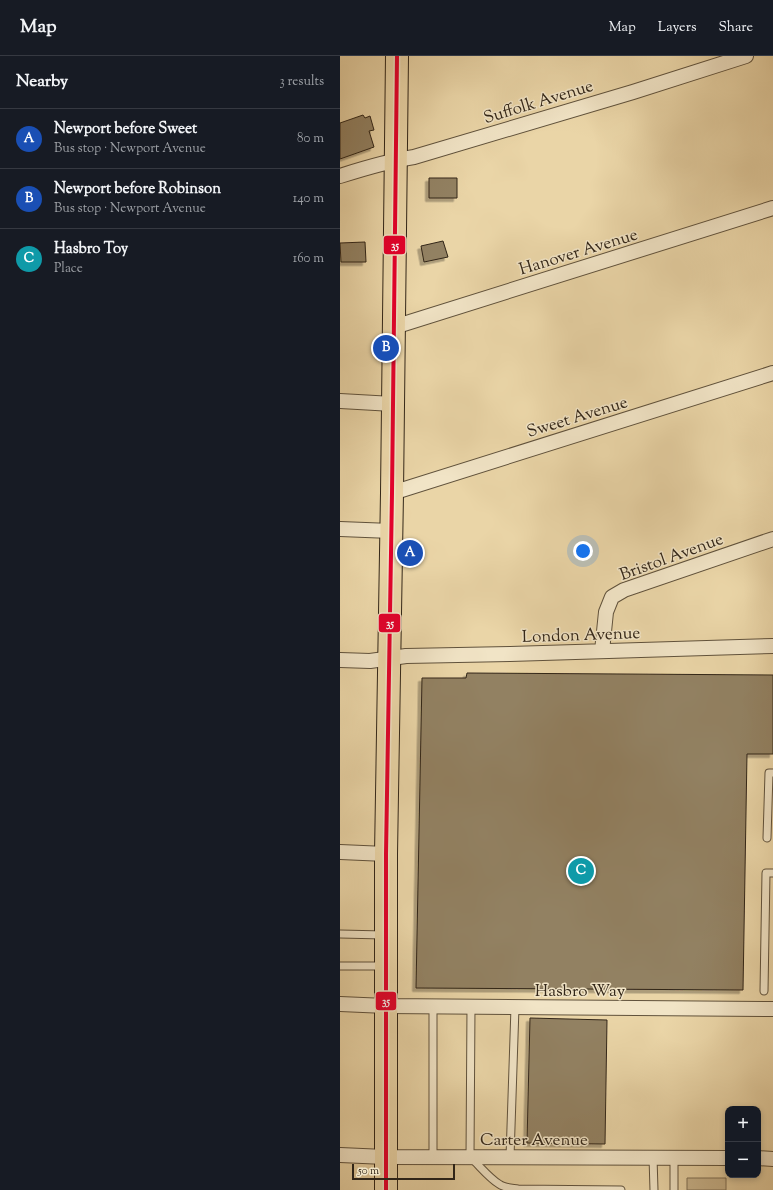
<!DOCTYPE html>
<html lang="en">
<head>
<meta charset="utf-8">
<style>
	body { margin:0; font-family:"Sorts Mill Goudy",serif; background:#242831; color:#f1f3f6 }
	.controls { position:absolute; right:12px; bottom:12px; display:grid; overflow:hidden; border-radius:8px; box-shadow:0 2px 6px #0003 }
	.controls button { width:36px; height:36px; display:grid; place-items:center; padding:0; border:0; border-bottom:1px solid #363941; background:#171b24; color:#f1f3f6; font:20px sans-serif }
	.scale { position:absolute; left:12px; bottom:10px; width:103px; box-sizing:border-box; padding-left:4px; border:2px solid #322618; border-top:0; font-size:11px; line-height:14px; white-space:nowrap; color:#322618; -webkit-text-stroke:3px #f1e4c6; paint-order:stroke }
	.you { position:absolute; left:243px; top:495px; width:14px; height:14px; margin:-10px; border:3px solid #fff; border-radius:50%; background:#1a73e8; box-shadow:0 0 0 6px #1a73e833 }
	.badge { display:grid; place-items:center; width:26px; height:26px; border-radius:50%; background:#db2777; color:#fff; font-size:13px; font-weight:700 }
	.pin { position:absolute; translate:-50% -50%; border:2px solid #fff; box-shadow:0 1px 4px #0006 }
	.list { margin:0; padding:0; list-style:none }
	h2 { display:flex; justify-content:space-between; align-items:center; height:52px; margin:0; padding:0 16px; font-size:17px }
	h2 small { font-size:13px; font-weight:400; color:#9ea1a6 }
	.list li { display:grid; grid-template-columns:26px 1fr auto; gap:12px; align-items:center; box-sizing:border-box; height:60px; padding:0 16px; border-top:1px solid #363941 }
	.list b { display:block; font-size:15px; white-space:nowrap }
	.list p { margin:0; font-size:13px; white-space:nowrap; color:#9ea1a6 }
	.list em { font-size:13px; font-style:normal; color:#9ea1a6 }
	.map { position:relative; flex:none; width:433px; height:1134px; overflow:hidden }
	header { display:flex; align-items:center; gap:24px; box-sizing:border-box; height:56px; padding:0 20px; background:#171b24; border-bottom:1px solid #363941 }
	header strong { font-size:19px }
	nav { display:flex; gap:22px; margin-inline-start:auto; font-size:14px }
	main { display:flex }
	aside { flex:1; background:#171b24 }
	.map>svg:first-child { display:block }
</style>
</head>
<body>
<header>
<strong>Map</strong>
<nav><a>Map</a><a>Layers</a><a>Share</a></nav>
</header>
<main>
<aside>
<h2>Nearby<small>3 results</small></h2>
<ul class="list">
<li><span class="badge" style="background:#1a4fb4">A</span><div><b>Newport before Sweet</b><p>Bus stop · Newport Avenue</p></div><em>80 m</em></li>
<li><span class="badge" style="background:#1a4fb4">B</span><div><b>Newport before Robinson</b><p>Bus stop · Newport Avenue</p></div><em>140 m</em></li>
<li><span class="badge" style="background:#0f9aa8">C</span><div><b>Hasbro Toy</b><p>Place</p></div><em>160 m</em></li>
</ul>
</aside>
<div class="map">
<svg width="433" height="1134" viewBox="0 0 433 1134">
	<defs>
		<filter id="shadow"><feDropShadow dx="-3.5" dy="3.5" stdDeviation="0" flood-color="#0004"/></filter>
	</defs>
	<rect width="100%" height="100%" fill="#ead5a7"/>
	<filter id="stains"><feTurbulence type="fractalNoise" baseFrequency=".005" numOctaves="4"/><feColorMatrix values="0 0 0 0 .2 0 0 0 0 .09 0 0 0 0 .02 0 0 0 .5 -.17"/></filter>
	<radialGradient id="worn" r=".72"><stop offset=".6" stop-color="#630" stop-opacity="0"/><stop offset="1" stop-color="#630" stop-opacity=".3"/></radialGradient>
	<path fill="#cbb78f" stroke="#7e6e54" d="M347,1122H386V1134H347Z"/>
	<path fill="#928162" stroke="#322618" filter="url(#shadow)" d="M23,59L25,62L30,60L34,74L29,75L34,91L0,103V67Z
		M89,122H117V142H89Z
		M103,185L108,201L84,206L81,190Z
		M25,186L26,206H1L0,187Z
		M127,617L433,619V698H407L403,934L76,932L82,622H126Z
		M190,962L267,964L265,1088L187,1087Z"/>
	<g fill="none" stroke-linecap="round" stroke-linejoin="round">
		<defs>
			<path id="service" d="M427,782L429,717H433
				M0,878L44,879
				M0,910H44
				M424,935L426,817H433
				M131,951L130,1101C139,1109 149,1122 159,1128C164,1132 172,1132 178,1133L281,1134
				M93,1101V951
				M170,1101L175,951
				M313,1101L314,1134
				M334,1134V1102"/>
			<path id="minor" d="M0,120C25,112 48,105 74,101L293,36L406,0
				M54,271L433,152
				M0,345L53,348
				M52,437L433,317
				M0,473L51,475
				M262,595L266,556L272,541L284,534L433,483
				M0,604L30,605L66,600L170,598L433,590
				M0,796L46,798
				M0,948L46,950L433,953
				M0,1099L45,1101L388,1102
				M418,1102L433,1103"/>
			<path id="primary" d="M46,1134V798L52,437L57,0"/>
		</defs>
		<use href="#service" stroke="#60523c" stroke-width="9"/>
		<use href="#minor" stroke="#60523c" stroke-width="16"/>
		<use href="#primary" stroke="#322618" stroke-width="24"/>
		<use href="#service" stroke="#f1e4c6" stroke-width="7"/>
		<use href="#minor" stroke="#f1e4c6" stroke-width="14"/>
		<use href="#primary" stroke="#ead5a7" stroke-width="22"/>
		<defs>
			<path id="bus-1" d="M46,1134V798L52,437L57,0"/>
		</defs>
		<use href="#bus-1" stroke="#f1e4c6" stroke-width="7"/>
		<use href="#bus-1" stroke="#e4002b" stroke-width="4"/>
	</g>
	<g text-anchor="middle" stroke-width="3" stroke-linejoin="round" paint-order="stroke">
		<g font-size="17" fill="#322618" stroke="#f1e4c6">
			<text transform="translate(198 45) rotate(-17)" y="6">Suffolk Avenue</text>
			<text transform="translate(238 195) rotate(-17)" y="6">Hanover Avenue</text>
			<text transform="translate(237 360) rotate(-17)" y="6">Sweet Avenue</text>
			<text transform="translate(331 500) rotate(-20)" y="6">Bristol Avenue</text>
			<text transform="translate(241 578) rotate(-2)" y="6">London Avenue</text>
			<text x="240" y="940">Hasbro Way</text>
			<text x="194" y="1089">Carter Avenue</text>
		</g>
	</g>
	<g stroke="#f1e4c6" stroke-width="1.5">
		<rect x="43" y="179" width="23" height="20" rx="4" fill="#e4002b"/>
		<rect x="38" y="557" width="23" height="20" rx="4" fill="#e4002b"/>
		<rect x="35" y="935" width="22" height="20" rx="4" fill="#e4002b"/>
	</g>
	<g font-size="11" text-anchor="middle" font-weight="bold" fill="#fff">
		<text x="55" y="193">35</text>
		<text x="50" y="571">35</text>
		<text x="46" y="949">35</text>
	</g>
	<rect width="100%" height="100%" filter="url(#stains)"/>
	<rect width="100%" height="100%" fill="url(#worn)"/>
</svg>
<div class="controls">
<button>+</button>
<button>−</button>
</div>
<div class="scale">50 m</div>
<div class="you"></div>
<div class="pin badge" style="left:70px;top:497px;background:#1a4fb4">A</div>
<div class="pin badge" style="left:46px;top:292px;background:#1a4fb4">B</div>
<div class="pin badge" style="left:241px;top:815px;background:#0f9aa8">C</div>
</div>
</main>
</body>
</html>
